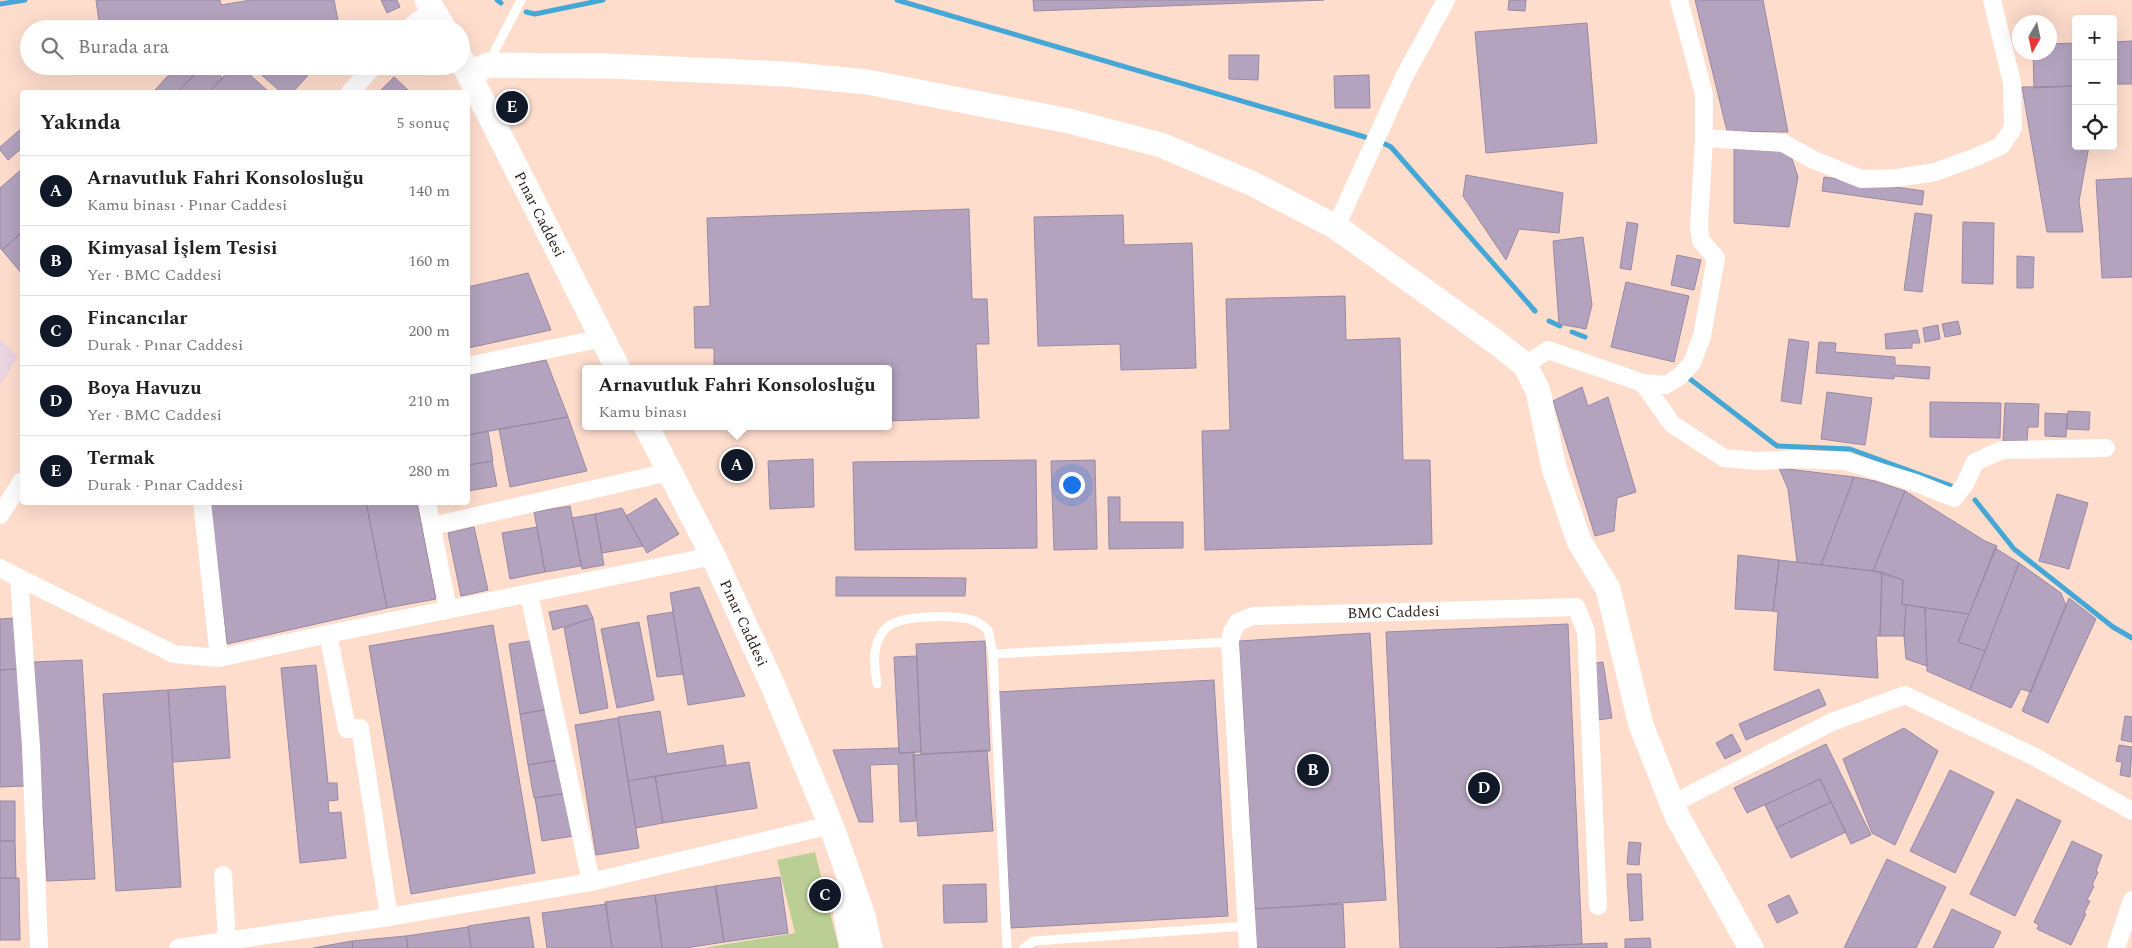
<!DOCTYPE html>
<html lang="tr">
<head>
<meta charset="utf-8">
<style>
	body { margin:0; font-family:Spectral,serif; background:#f6f6f6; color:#222 }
	.controls { position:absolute; right:15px; top:15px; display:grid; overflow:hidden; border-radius:5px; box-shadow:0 5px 20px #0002 }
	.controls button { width:45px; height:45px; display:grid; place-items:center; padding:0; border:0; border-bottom:1px solid #e0e0e0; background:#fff; color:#222; font:25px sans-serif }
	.compass { position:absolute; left:2012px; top:15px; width:45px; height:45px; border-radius:50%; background:#fff; box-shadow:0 5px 20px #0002; rotate:189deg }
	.you { position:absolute; left:1071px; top:484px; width:18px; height:18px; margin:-12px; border:4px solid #fff; border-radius:50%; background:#1a73e8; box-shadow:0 0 0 8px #1a73e833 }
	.badge { display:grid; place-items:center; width:32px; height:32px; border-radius:50%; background:#111827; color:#fff; font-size:16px; font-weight:700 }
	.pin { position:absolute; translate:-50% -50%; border:2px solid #fff; box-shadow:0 1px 5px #0006 }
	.popup { position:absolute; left:582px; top:365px; width:310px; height:65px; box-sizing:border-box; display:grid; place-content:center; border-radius:5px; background:#fff; filter:drop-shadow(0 1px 4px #0005); font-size:16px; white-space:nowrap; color:#767676 }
	.popup b { font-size:19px; color:#222 }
	.popup::after { content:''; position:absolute; left:50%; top:100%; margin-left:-10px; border:10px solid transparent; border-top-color:#fff }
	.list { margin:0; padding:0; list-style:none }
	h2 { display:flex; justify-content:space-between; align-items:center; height:65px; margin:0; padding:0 20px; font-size:21px }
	h2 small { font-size:16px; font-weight:400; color:#767676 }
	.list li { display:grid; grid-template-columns:32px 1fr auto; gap:15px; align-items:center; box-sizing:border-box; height:70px; padding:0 20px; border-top:1px solid #e0e0e0 }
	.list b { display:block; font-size:19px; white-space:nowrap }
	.list p { margin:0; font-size:16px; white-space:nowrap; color:#767676 }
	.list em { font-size:16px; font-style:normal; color:#767676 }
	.icon { flex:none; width:28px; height:28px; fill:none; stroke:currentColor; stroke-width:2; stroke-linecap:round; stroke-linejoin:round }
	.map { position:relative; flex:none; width:2132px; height:948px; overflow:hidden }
	.search { position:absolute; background:#fff; box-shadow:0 5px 20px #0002; left:20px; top:20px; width:450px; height:55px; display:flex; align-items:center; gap:12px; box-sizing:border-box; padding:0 18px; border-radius:28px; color:#767676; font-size:19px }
	.panel { position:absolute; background:#fff; box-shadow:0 5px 20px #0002; left:20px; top:90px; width:450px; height:415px; border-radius:5px }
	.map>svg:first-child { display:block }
</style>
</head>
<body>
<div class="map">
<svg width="2132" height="948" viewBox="0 0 2132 948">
	<rect width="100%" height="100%" fill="#feddcd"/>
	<path fill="#ead4e0" d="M0,339L18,357L0,385Z"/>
	<path fill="#bbcf94" d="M815,852L839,948H703L795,933L777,860Z"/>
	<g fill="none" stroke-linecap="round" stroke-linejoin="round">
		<path stroke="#44a7d6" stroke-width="5" d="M497,0L501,3
			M897,0L1365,137
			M0,4L25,0
			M526,12L535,14L603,0
			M1383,143L1391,147L1535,311
			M1549,321L1560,326
			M1572,332L1585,337
			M1690,379L1777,446L1850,449L1957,488
			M1975,500L2014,549L2113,627L2132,638"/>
	</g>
	<path fill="#b3a3be" stroke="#9989a3" d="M96,0H220L221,5L251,0H334L338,20L289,29H100Z
		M381,0H397L400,7L387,13Z
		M1033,0H1324L1034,11Z
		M1509,0H1526L1525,11L1508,10Z
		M1695,0H1763L1788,132L1727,131Z
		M1587,23L1597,143L1486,153L1475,32Z
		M2132,41V84H2113V42Z
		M2076,43V86L2034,88L2033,52H2050V44Z
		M1229,55H1259L1258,80L1229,79Z
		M177,66H203L178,92H158L155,90Z
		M203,66H209L223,78L209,92H178Z
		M233,66H240L269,92H209Z
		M262,66H303L310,73L293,92H281L257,71Z
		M1369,75L1370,108H1335L1334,76Z
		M394,77L410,92H379Z
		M2076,86V146H2089L2079,201L2083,232H2047L2022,87Z
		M22,128V148L8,160L0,150V147Z
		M1734,147L1789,150L1798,177L1789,227L1734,223Z
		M22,169V232L2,250L0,248V188Z
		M1466,175L1563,193L1559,233L1519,229L1506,260L1463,196Z
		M1824,177L1924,191L1922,205L1822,191Z
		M2132,178V277L2102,278L2096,180Z
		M969,209L972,299H987L989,344H976L979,418L888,421V369H714V348H695L694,307L710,306L707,218Z
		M1915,213L1932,215L1922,292L1904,290Z
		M1123,215L1124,245L1192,243L1196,368L1121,370L1120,344L1038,346L1034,217Z
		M1627,222L1638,224L1631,270L1620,268Z
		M1963,222L1994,223L1993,284L1962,283Z
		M22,232V274L2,250Z
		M1583,237L1592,305L1586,329L1559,324L1553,241Z
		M1677,255L1701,260L1694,290L1671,285Z
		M2017,256L2034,257L2033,288H2017Z
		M528,273L551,330L468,348V287Z
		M1626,282L1689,296L1674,362L1611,347Z
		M1345,296L1346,340L1400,338L1403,460H1430L1432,544L1205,550L1202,431L1230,430L1226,299Z
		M1958,321L1961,334L1945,337L1942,324Z
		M1938,325L1940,339L1925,342L1923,328Z
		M1917,330L1920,343H1912V348L1886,349L1885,334Z
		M1789,339L1809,342L1801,404L1781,401Z
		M1819,342L1836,343L1835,352L1895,357V365L1930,367L1929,379L1894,376V379L1816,373Z
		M546,360L568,417L468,435V375Z
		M1582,387L1588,406L1608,397L1636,492L1617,498L1614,531L1595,536L1553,401Z
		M1827,392L1872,398L1865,445L1821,439Z
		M1930,402L2001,403L2000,438L1930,437Z
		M2005,403L2039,404L2038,427H2028L2027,441H2003Z
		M2068,411L2090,412L2089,430L2067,429Z
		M2045,413L2067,414L2066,437L2045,436Z
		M568,417L587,471L510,487L499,429Z
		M488,431L493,461L468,465V435Z
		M813,459L814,507L770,509L768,461Z
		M1036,460L1037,548L855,550L853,462Z
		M1095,460L1097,549L1054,550L1051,461Z
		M492,461L497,486L468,491V465Z
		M1779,468L1854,477L1821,565L1797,562L1788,489Z
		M1854,477L1875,481L1905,491L1873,571L1821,565Z
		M1905,491L1985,541L1997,546L1969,614L1902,604L1903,580L1873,571Z
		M2057,494L2088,503L2069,569L2039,561Z
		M1108,497H1120V522H1183V548L1109,549Z
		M656,498L679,534L647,553L626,516Z
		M210,502H366L387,608L227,644Z
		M366,502H417L436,599L387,608Z
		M570,506L581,566L545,572L534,512Z
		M622,508L643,546L602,553L595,514Z
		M595,514L604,565L582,569L572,518Z
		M474,527L488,590L461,596L448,533Z
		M537,527L545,572L510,579L502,533Z
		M1995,548L2019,563L1985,651L1958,642Z
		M1738,555L1779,560L1773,611L1735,609Z
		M1779,560L1882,572L1880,636H1876L1878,678L1774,670L1778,612L1773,611Z
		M2019,563L2061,593L2066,606L2031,692L2021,689L2011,708L1970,690Z
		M1882,572L1903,580L1902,604L1906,605L1904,636H1880Z
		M836,577L966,578L965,596H836Z
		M699,587L745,696L688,705L670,593Z
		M2069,598L2096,619L2048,723L2022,711Z
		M587,605L593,618L553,630L549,612Z
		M1906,605L1925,608L1927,666L1906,659L1904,636Z
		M1925,608L1969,614L1958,642L1985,651L1970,690L1927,671Z
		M673,612L683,674L657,677L647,616Z
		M14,618L17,669L0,670V619Z
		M593,618L608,708L580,714L564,628Z
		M639,622L654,700L617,708L601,629Z
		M1568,624L1582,944L1496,948H1400L1386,632Z
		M493,625L535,873L411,894L369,646Z
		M1370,633L1386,900L1255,909L1239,641Z
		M536,640L548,709L520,714L509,644Z
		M985,641L990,751L921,754L916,644Z
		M917,656L921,752L899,753L894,657Z
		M82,660L95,879L47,881L34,662Z
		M1603,662L1612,718L1598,720L1589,664Z
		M316,665L328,783H337L338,800L328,801L329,813L341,812L346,858L300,863L281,668Z
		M17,669L26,786L0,787V670Z
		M1214,680L1228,916L1011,928L997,692Z
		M225,686L230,758L173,762L168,690Z
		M1819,689L1826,705L1746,740L1739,724Z
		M168,690L181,887L116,891L103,694Z
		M551,709L559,760L528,765L520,714Z
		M660,711L667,754L723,745L726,765L628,781L618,717Z
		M2125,716L2132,717V742L2121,740Z
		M618,718L639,848L596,855L575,725Z
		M1904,728L1938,751L1895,845L1872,833L1843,759Z
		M1732,734L1741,751L1725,759L1716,743Z
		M1826,744L1871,835L1851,844L1820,779L1747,813L1734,788Z
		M2119,745L2132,747L2130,777L2120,775L2122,762L2116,761Z
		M899,748V753L914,752L916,821L900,822L898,764L870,765L873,822H859L833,750Z
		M987,750L993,831L918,836L913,755Z
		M561,759L567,793L534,798L528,765Z
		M749,762L757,808L663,823L655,776Z
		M1950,770L1994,792L1955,873L1910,851Z
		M655,776L663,823L636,828L628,781Z
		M1820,779L1831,802L1776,828L1765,805Z
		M567,793L574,836L542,841L535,798Z
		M2017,799L2061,821L2015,916L1970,894Z
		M0,801H15V841H0Z
		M1831,802L1846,832L1791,858L1776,828Z
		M0,841H15L16,878H0Z
		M2072,841L2102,855L2096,871L2098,872L2092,885L2094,886L2087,900L2090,901L2084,913L2086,914L2071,945L2037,929L2039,925L2034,922Z
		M1629,842L1641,843L1639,865L1627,864Z
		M1887,859L1946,887L1916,948H1844Z
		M1627,874H1641L1643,920L1630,921Z
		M780,877L788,933L724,942L715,886Z
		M0,878H19L20,940H0Z
		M986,884L987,922L944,923L943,885Z
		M716,886L724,942L686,948H662L655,895Z
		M655,895L662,948H612L605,902Z
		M1789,895L1798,913L1777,923L1768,905Z
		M606,904L612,948H547L542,913Z
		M1343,904L1345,948H1255L1253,909Z
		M1952,909L2001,932L1993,948H1933Z
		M529,917L534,948H471L468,926Z
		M468,927L471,948H408L406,936Z
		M406,936L408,948H353L352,941Z
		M1650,938L1651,948H1625V939Z
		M352,941L353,948H313Z
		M1607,943V948H1496L1582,944Z"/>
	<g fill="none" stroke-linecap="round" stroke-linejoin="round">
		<path stroke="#fff" stroke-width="9" d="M489,62L521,0
			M993,654L1230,642
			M877,684C874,664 871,646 885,629C899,614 954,615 972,620C978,621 983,626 988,630L993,654L1007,948
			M1024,948L1034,941L1247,926"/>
		<g stroke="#fff" stroke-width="18">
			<path d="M1679,0L1704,94V138L1783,143L1814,160L1861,179L1897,178L1935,172L1976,157L2001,146L2013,128L2012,83L1992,0"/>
			<path d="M409,29L416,22L434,11"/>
			<path d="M350,92L374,66"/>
			<path d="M1336,227L1405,75L1446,0"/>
			<path d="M1525,365L1548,350L1643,383L1672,424L1724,458L1757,461L1798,459L1845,461L1916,483L1954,498L1965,484L1975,462L2002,450L2106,448"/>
			<path d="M468,366L603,338"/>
			<path d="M1643,383L1666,385L1680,376L1692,363L1702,336L1716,258L1701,241L1699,227L1704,138"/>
			<path d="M202,502L219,658L328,634L713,556"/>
			<path d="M427,502L448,610"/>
			<path d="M0,515L22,481"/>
			<path d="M432,526L669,472"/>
			<path d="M0,568L19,578L31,746L39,948"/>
			<path d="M19,578L174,654L219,658"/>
			<path d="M529,594L591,882"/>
			<path d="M328,634L347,729L360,728L389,917"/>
			<path d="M1672,804L1832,722L1905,695L2033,756L2132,811"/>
			<path d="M223,875L227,941"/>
			<path d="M178,948L389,917L591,882L831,825"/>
			<path id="s1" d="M1248,948L1230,642L1232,632L1238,622L1253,616L1576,607L1586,631L1598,906"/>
			<path d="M2116,948L2132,900"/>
		</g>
		<g stroke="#fff" stroke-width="25">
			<path d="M427,0L444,29"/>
			<path id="s2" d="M461,59L618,369"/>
			<path d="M470,73L488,65L609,66L785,74L867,82L1069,121L1161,145L1253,184L1336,227L1496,342L1525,365L1538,391L1554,468L1579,541L1608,589L1641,725L1677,816L1751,948"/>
			<path id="s3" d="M646,426L713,556L773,686L831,825L863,916L870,948"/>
			<path d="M842,891L852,948"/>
		</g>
	</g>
	<g text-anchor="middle" stroke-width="4" stroke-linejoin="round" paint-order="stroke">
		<g font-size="15" fill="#2c201b" stroke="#fff">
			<text dy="5" stroke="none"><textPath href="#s2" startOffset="174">Pınar Caddesi</textPath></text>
			<text dy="5" stroke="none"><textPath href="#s1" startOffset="485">BMC Caddesi</textPath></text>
			<text dy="5" stroke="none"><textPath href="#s3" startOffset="220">Pınar Caddesi</textPath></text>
		</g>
	</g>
</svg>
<div class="controls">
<button>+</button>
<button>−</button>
<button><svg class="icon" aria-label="locate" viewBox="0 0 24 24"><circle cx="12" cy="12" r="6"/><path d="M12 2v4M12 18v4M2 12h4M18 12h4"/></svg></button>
</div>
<svg class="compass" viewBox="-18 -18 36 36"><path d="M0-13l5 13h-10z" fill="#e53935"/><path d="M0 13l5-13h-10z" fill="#767676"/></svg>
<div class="you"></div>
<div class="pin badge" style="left:737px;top:465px">A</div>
<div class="popup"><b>Arnavutluk Fahri Konsolosluğu</b>Kamu binası</div>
<div class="pin badge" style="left:1313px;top:770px">B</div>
<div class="pin badge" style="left:825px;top:895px">C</div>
<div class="pin badge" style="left:1484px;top:788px">D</div>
<div class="pin badge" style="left:512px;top:107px">E</div>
<div class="search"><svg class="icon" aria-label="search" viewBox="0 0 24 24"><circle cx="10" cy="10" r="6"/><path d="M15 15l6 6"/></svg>Burada ara</div>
<section class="panel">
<h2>Yakında<small>5 sonuç</small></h2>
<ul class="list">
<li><span class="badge">A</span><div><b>Arnavutluk Fahri Konsolosluğu</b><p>Kamu binası · Pınar Caddesi</p></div><em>140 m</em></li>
<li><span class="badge">B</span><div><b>Kimyasal İşlem Tesisi</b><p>Yer · BMC Caddesi</p></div><em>160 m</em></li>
<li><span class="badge">C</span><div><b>Fincancılar</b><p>Durak · Pınar Caddesi</p></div><em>200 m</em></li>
<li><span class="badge">D</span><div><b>Boya Havuzu</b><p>Yer · BMC Caddesi</p></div><em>210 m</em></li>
<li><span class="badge">E</span><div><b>Termak</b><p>Durak · Pınar Caddesi</p></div><em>280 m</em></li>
</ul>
</section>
</div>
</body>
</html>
